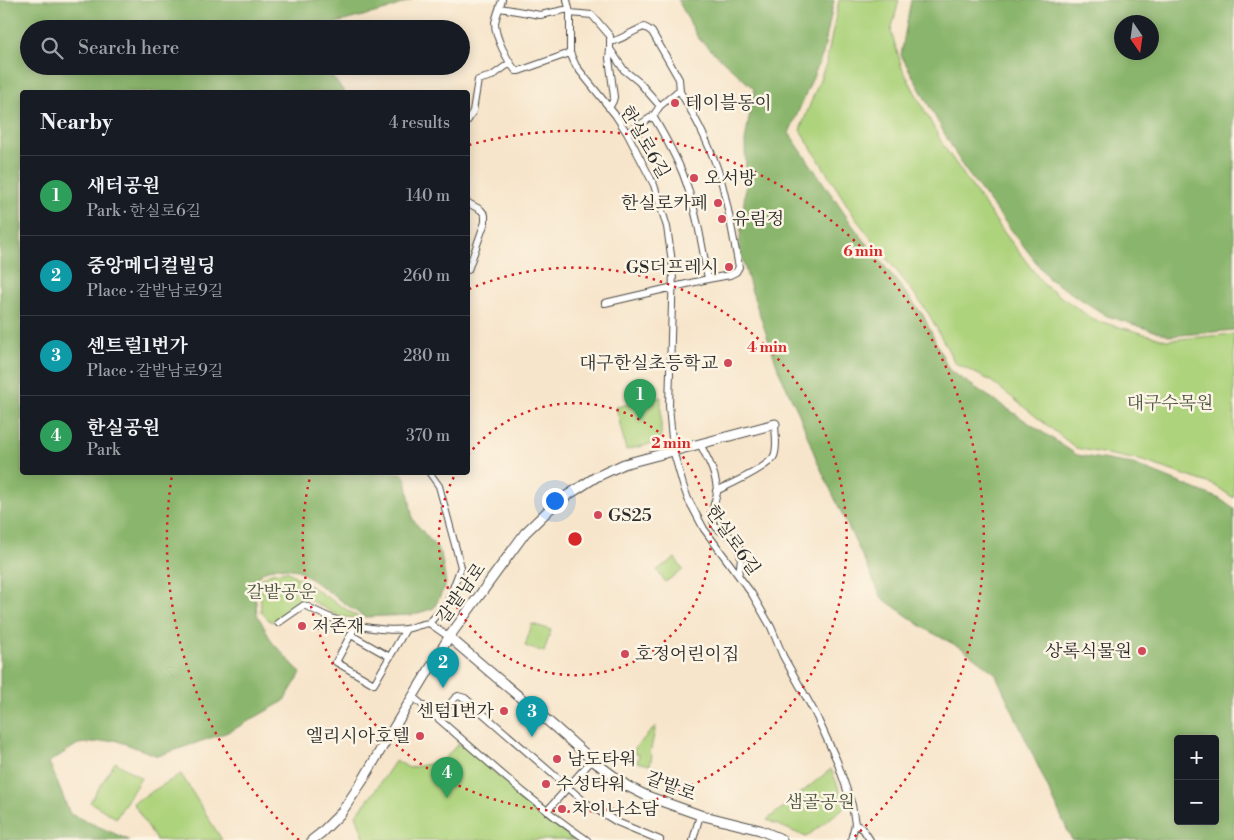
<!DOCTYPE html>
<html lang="en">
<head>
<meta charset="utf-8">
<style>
	body { margin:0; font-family:"Libre Bodoni","Noto Serif KR",serif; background:#242831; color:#f1f3f6 }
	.controls { position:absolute; right:15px; bottom:15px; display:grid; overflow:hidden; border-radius:5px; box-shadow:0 2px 12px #0003 }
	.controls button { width:45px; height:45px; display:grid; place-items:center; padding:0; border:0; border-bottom:1px solid #363941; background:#171b24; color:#f1f3f6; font:25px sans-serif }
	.compass { position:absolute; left:1114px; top:15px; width:45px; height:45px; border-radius:50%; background:#171b24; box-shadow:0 2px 12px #0003; rotate:167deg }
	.you { position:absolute; left:554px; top:500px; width:18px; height:18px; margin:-12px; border:4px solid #fff; border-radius:50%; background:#1a73e8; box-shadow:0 0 0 8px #1a73e833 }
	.badge { display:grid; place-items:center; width:32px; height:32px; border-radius:50%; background:#7c3aed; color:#fff; font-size:16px; font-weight:700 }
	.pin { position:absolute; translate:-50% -41px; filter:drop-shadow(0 1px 2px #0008) }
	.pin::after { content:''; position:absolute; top:26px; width:18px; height:15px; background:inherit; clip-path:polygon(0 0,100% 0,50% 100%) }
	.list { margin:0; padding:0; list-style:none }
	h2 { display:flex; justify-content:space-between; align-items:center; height:65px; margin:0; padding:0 20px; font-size:21px }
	h2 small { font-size:16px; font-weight:400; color:#9ea1a6 }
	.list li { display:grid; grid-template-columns:32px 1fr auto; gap:15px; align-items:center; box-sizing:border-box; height:80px; padding:0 20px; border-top:1px solid #363941 }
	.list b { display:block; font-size:19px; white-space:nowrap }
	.list p { margin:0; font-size:16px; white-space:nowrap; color:#9ea1a6 }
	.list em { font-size:16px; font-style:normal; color:#9ea1a6 }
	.icon { flex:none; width:28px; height:28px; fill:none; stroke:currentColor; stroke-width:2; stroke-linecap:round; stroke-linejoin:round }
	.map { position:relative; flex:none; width:1234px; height:840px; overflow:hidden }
	.search { position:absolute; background:#171b24; box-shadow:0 2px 12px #0003; left:20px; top:20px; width:450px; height:55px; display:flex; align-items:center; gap:12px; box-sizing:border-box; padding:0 18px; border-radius:28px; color:#9ea1a6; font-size:19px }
	.panel { position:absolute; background:#171b24; box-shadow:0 2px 12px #0003; left:20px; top:90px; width:450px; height:385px; border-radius:5px }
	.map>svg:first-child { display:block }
</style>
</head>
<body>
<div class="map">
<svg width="1234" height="840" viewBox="0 0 1234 840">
	<rect width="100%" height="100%" fill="#fcf5e5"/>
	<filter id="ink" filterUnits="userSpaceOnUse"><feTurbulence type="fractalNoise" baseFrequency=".02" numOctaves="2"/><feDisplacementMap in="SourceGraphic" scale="10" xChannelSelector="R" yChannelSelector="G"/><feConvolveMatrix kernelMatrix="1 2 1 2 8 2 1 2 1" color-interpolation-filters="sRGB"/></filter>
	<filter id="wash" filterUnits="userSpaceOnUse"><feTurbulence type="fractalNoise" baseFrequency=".0096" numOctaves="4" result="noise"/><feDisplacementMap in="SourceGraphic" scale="20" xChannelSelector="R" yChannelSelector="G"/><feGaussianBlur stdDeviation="1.12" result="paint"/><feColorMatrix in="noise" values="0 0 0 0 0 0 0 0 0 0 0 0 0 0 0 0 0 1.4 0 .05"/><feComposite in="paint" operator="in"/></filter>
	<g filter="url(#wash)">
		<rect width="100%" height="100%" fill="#f7e5cb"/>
		<path fill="#aed37d" stroke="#6c7f54" d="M839,0H899L891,31L902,68L943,145L1000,227L1044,285L1094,320L1167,340L1234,334V498L1214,485L1143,461L1076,448L991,381L955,363L930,316L914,293L856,219L800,130L826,64Z
			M661,397V433L659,442L626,450L616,407Z
			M675,558L683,570L665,582L657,570Z
			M287,571L361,619L338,616L307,598L271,622L261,612L260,579L271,573Z
			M532,624L551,630L544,652L525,646Z
			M656,726L650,753L652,755L650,765L637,762L639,755L634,753L635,748Z
			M459,743L560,827L578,840H365L356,815L375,791L396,760L409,768L442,761Z
			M115,762L141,778L116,818L90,802Z
			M831,769L846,806L806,837L767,820Z
			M181,774L222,840H156L133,803Z"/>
		<path fill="#8ab56c" stroke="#5a704c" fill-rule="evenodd" d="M0,0H411L386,10L313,29H29V66H323L345,92H22V472L402,473L406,479L413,520L441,553L446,584L434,608L412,615L364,617L298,570L277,567L265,571L254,580L257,614L272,642L301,673L284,701L231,731L158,756L115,740L78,744L49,762L70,814L129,840H0Z
			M678,0H834L823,54L789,133L853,226L923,315L949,370L1077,455L1133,464L1220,499L1234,509V840H1072L995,673L963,649L927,630L882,598L817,461L799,414L780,374L752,292L739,248L746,183L745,141L754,89L698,38ZM1178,739H1215V821H1178Z
			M911,0H1234V330L1170,336L1107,316L1049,279L963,167L901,55ZM1122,22H1152V52H1122Z"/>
	</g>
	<g filter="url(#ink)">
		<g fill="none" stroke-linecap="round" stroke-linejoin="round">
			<defs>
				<path id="street" d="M502,0C500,7 496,16 495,23C495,37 507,60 516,71H519L570,53
					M567,0L570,13V53L576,66L616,116L627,133L654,185L667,227L673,269L669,406L673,450L683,485L688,499L704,529L752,594L771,627L783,656L815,713L837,761L852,805L855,824L851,840
					M500,8L540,15L569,9
					M570,13L592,15L610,36V49L624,70L639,82L660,106
					M610,42C622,40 632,31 644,27L648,29L652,32L679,79L680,91
					M609,108L613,101L614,97L609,58L610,49
					M653,116C664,135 675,154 683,174C696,208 702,244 708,279
					M468,120L473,111L478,80L492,76L510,63
					M468,203L481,210L485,215V222L468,270
					M605,303L708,279L730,275L736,272L739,267C733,238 729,209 721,180C712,149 696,118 679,90L660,106L653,116L627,133
					M700,444C708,459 717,475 717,493C716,498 714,503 713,508C709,528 721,532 736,539C742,552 742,562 738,575
					M429,472L439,486L461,567L447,604L429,623
					M716,491C729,485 769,467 774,456C778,447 775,433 775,424
					M278,623L304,605C314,610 325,616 336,620C352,626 390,632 406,629C414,627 421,624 429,623L449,637
					M356,625L336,662L374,684L406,629
					M351,635L390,657
					M413,697C470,745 525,798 587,840
					M438,718L455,698L458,696L465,698L586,803L617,822L660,840
					M547,811L592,760
					M855,824L863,829L870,840
					M693,840L700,815"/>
				<path id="secondary" d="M449,637L556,728L592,760L627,786L647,796L700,815L760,830L779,838L782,840
					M312,840L321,833L341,813L363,780L384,744L449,637L525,533L557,502L596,477L624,464L775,424"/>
			</defs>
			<use href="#street" stroke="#4a4743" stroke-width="8"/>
			<use href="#secondary" stroke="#4a4743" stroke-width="11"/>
			<use href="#street" stroke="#fff" stroke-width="6"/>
			<use href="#secondary" stroke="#fff" stroke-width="9"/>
		</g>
	</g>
	<g fill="none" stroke="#d62828" stroke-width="2.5" stroke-dasharray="2.5 5">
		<path d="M468 455A136 136 0 1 1 456 473"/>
		<path d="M469 289A272 272 0 1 1 311 473"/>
		<path d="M299 840A408 408 0 0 1 172 475M469 145A408 408 0 0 1 851 840"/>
	</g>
	<g fill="#d1495b" stroke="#fcf5e5" stroke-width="2">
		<circle cx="675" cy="103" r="5"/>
		<circle cx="694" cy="178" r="5"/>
		<circle cx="718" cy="203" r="5"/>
		<circle cx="722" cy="219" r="5"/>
		<circle cx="729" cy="267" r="5"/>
		<circle cx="728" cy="363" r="5"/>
		<circle cx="598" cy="515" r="5"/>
		<circle cx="302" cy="626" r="5"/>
		<circle cx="1142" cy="651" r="5"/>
		<circle cx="625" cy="654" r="5"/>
		<circle cx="504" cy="711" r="5"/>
		<circle cx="420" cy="736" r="5"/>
		<circle cx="557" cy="759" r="5"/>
		<circle cx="546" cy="784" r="5"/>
		<circle cx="562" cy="809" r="5"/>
	</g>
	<g text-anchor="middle" stroke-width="5" stroke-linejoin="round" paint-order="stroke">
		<g font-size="18" fill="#2b2b2b" stroke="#fcf5e5" text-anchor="start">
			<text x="685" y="109">테이블동이</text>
			<text x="704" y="184">오서방</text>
			<text x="708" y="209" text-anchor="end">한실로카페</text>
			<text x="732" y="225">유림정</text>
			<text x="719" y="273" text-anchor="end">GS더프레시</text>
			<text x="718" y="369" text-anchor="end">대구한실초등학교</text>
			<text x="608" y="521">GS25</text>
			<text x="312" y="632">저존재</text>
			<text x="1132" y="657" text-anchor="end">상록식물원</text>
			<text x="635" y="660">호정어린이집</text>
			<text x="494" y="717" text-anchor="end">센텀1번가</text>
			<text x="410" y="742" text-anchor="end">엘리시아호텔</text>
			<text x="567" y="765">남도타워</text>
			<text x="556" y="790">수성타워</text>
			<text x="572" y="815">차이나소담</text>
		</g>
		<g font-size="18" fill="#2b2b2b" stroke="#fcf5e5">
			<text transform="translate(645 142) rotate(60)" y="6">한실로6길</text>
			<text transform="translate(733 540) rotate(55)" y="6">한실로6길</text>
			<text transform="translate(461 593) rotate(-54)" y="6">갈밭남로</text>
			<text transform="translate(671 786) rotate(21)" y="6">갈밭로</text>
		</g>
		<g font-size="18" fill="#4c5540" stroke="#fcf5e5">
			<text x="1170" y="409">대구수목원</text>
			<text x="281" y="598">갈밭공운</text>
			<text x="820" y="808">샘골공원</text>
		</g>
	</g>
	<circle cx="575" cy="539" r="8" fill="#d62828" stroke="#fcf5e5" stroke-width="2.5"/>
	<g font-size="15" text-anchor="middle" font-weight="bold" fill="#d62828" stroke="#fcf5e5" stroke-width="5" stroke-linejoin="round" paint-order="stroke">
		<text x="863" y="256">6 min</text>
		<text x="767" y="352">4 min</text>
		<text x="671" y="448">2 min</text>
	</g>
</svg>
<div class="controls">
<button>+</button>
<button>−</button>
</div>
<svg class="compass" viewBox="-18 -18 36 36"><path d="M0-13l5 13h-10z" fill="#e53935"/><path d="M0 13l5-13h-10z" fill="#9ea1a6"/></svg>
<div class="you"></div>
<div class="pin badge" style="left:640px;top:420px;background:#2e9e5b">1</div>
<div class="pin badge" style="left:443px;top:688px;background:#0f9aa8">2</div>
<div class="pin badge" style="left:532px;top:737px;background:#0f9aa8">3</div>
<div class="pin badge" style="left:447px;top:798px;background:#2e9e5b">4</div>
<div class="search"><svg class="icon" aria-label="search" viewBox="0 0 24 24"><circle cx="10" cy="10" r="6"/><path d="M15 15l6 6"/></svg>Search here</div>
<section class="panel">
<h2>Nearby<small>4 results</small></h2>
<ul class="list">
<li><span class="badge" style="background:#2e9e5b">1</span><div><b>새터공원</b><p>Park · 한실로6길</p></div><em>140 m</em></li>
<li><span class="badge" style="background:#0f9aa8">2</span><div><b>중앙메디컬빌딩</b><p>Place · 갈밭남로9길</p></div><em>260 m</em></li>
<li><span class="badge" style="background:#0f9aa8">3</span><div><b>센트럴1번가</b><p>Place · 갈밭남로9길</p></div><em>280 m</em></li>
<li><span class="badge" style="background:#2e9e5b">4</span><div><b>한실공원</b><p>Park</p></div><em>370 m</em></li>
</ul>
</section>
</div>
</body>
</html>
